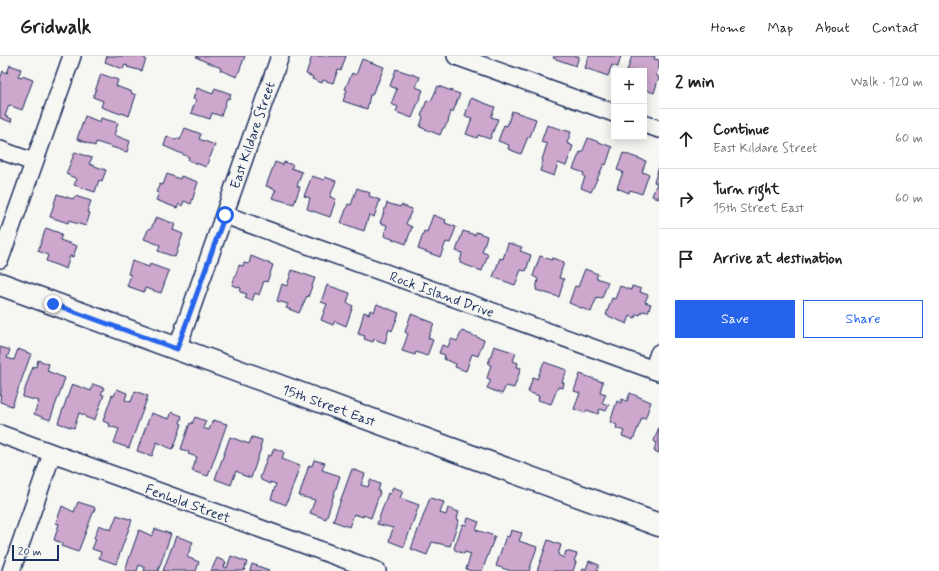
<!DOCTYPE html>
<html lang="en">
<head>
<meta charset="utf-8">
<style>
	body { margin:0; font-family:Mynerve,sans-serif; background:#f6f6f6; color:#222 }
	.controls { position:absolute; right:12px; top:12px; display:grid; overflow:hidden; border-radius:0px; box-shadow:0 2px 10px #0003 }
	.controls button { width:36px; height:36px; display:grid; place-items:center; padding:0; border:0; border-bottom:1px solid #e0e0e0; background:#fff; color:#222; font:20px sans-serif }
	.scale { position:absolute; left:12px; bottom:10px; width:47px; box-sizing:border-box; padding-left:4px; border:2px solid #1b2f5e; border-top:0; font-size:11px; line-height:14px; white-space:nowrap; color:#1b2f5e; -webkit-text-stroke:3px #f6f6f2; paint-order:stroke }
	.stop { position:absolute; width:12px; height:12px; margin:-9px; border:3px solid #2563eb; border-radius:50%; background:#fff }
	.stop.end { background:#2563eb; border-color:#fff; box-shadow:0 1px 4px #0008 }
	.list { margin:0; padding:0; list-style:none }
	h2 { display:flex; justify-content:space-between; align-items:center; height:52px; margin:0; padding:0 16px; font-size:17px }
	h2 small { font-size:13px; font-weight:400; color:#767676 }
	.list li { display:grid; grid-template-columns:26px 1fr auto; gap:12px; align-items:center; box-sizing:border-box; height:60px; padding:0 16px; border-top:1px solid #e0e0e0 }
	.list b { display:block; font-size:15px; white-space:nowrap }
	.list p { margin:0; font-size:13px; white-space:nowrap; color:#767676 }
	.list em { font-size:13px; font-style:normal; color:#767676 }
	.actions { display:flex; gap:8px; padding:12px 16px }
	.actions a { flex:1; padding:9px 0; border:1px solid #2563eb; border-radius:0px; text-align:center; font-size:14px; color:#2563eb }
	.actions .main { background:#2563eb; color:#fff }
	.icon { flex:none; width:22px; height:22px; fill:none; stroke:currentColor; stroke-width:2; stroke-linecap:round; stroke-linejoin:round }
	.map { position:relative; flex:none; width:659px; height:515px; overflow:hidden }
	header { display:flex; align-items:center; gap:24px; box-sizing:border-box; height:56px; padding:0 20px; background:#fff; border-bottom:1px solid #e0e0e0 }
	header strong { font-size:19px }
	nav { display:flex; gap:22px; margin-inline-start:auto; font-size:14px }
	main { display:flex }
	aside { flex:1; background:#fff }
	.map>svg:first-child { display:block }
</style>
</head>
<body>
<header>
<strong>Gridwalk</strong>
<nav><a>Home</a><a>Map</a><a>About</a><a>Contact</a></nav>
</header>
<main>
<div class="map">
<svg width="659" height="515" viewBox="0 0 659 515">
	<rect width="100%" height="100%" fill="#f6f6f2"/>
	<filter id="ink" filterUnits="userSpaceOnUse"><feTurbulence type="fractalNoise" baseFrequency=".025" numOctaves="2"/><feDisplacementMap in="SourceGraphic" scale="8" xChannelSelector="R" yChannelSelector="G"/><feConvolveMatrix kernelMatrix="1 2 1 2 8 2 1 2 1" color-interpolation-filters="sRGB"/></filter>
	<g filter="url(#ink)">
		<path fill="#cea7cd" stroke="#1b2f5e" d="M107,0H143L142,1L146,3L142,15L127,11L128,10L125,9L123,13L105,6Z
			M197,0H245L237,21L220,14L221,12L204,5L196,1Z
			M312,0H346L341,15L338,14L333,27L323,24L322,27L312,23L313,21L306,18Z
			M554,0H579L576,10L553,2Z
			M589,0H621L618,11L612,9L608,20L585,12Z
			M632,0H655L654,3L659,4V11L656,19L659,21L654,37L644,33V15H627Z
			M362,3L384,11L377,29H376L372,39H370L367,53L343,45L347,34L345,33L352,17L356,19Z
			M10,9L21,13L18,21L22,22V20L33,24L22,54L9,49L5,60L12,63L11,66L0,62V23L3,15L7,17Z
			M396,13L420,21L416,31L423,34L412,62L396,56L398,51L391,48L397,33L390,30Z
			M101,18L118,24L116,30L132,36L131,37L136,39L129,60L122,57L121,58L101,51L103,45L93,41Z
			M438,30L460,38L453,56L451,55L448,66L444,72H443L440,79L420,71L423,61L421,60L427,44L431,45Z
			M197,32L213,38L215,32L231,38L229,43L227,42L221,60L212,57L210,63L191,57L196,44L193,43Z
			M471,42L495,51L491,61L498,63L490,83L478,79L477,82L466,78L472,62L465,60Z
			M512,55L536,63L530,81H528L521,98L508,93L509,89L498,85L504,69L507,70Z
			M85,60L100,66L101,62L118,67L114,79L130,85L127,96L96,86L95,90L77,83Z
			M547,69L571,76L567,87L573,90L566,110L558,107L554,120L540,115L543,105L542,104L547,88L541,86Z
			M185,72L201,78L199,83L215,89L206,111L188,104L189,101L164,90L167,80L176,84L177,82L180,84Z
			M588,82L612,91L606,109L604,108L591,136L581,132L585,121L583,120L584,117L573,113L580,96L582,97Z
			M75,96L92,102L89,108L106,114L102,125L99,124L95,136L74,129L77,123L66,118Z
			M623,97L646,105L642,116L649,118L642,138L630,134L629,137L617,132L623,116L617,114Z
			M275,106L283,109L284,106L293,109L291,112L302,116L297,130L300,131L294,148L272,142L275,135H276V134L266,130Z
			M659,111V143L652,140L657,127L654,126Z
			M167,118L180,123L181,120L198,126L191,148L184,145L182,150L179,148L177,152L156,144L159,137L156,136L160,128L163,129Z
			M312,120L324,124L325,121L336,125L330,141L336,143L330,161L307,153L310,142L304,140Z
			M357,132L370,137L369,140L380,144L374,161L369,159L364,175L341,167L348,148L351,149Z
			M57,138L73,143L75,140L91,145L87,156L90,157L86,170L72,166V165L69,164L68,167L50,161Z
			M387,147L400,151L401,149L412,153L406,168L412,171L406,188L384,180L387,169L380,167Z
			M433,159L446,164L445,167L456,171L450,187L446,186L440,201L418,193L424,175L427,176Z
			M156,161L175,168L173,174L183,178L175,201L158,195L160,189L144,183L149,172L151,173Z
			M46,172L62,178L60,184L77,190L73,201L70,200L66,213L46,205L48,199L38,195Z
			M463,175L475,179L476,176L487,180L482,196L488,198L482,215L460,207L462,197L456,195Z
			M508,187L522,191L520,195L531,199L526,215L521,214L515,229L493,221L500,202L503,203Z
			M251,200L273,209L267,226L264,225L259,239L255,237L252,245L245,242L247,238L240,236L241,232L232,229L239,209L243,210L244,207L249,208Z
			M540,200L552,204V202L564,206L559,222L564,223L559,241L536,234L538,223L533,220Z
			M132,205L149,211L150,208L169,215L161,237L145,232L144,236L127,230L131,219L128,218Z
			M585,213L598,218L596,222L608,226L602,242L597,241L591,256L569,247L575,230L578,231Z
			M292,214L315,222L308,241L307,240L299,257L286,252L288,248L277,245L282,228L287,230Z
			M327,229L350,237L347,247L353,250L346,270L335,265L333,269L321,264L327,248L321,246Z
			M620,230L631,234L632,230L641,233L640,236L648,239L645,246L651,248L648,256L642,255L640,259L636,258L635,262L630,260L627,268L606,259L612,242L615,243Z
			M377,248L399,257L392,275L389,273L385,287L374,283L373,286L364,283L365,280L358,278L364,256L369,258L370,254L374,256Z
			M411,258L434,267L428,282L433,284L427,300L416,296L415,299L402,295L408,278L405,276Z
			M462,275L484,284L478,300L472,298L466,315L455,311L456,308L444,303L445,299L439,297L442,289L448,291L451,283L457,285Z
			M494,290L516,297L513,305L518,307L517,311L521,312L514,332L506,330L502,338L487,332L491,324L487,322L491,309L488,308Z
			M0,291L10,294L7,302L14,304L18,293L31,298L12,350L0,346L1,331L0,330Z
			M38,304L49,308L47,315L65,322L50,364L34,358L39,345L23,341V339L33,310L36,311Z
			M544,306L567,314L562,326L564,327L563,332L558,331L551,348L538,344L539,340L528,336L533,321L537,323Z
			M580,318L603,326L600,336L606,338L602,347L609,349L606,355L600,353L598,358L587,354L585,357L574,353L580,337L574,335Z
			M72,328L91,335L93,328L104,332L101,338L104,339L95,363H94L93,364L85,361L86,360L79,357L74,372L58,367Z
			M117,333L127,337L125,344L131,346L135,335L148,340L129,392L114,387L119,373L109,370L110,368L103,365L112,339L114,340Z
			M630,337L651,346L645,363L642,362L633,384L622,380L624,375L616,372L617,369L610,366L617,345L621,347L622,343L627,345Z
			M172,356L182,360L180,367L182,368L174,391L172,393L157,386L152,400L137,395L151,357L169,363Z
			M195,361L206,365L203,372L209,374L213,364L227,368L208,420L192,415L197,401L188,398L189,396L181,393L190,367L192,368Z
			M659,371V397L654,395L656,387L654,385Z
			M230,381L249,388L252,381L262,384L260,392H261L251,422L242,419V418L236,415L231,429L215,423Z
			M274,392L284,396L282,403L300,410L286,449L271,443L276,428L270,426V428L261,424V423L260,422L268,399L271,400Z
			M314,404L325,407L322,414L340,420L326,463L310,457L315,444L299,440L309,409L312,410Z
			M352,413L365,418L361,429L368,431L370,424L380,428L378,435L380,436L371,462L363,459V461L354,458L349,471L333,465Z
			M393,431L403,435L400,442L419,449L404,491L389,485L393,472L377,468L388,437L390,438Z
			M430,442L444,446L440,457L446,459L448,452L459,456L457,463L459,464L450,490L432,486L427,499L411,493Z
			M78,446L94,451L95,452L78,496L61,490L63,487L54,484L59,468L56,467L62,450L74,456Z
			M117,459L132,464L116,508L99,502L101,496L92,493L96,483L94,482L99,469L111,474Z
			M468,462L479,466L476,474L495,480L482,515H471L466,513L471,498L465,496L464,498L455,494L454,492L463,468L466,469Z
			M155,473L171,478L158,515H144L145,512L139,509L137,515H126L125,514L139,474L152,480Z
			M511,474L522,477L519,485L537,491L529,515H511L496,510L506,480L509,481Z
			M176,480L193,486L187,501L199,506L196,515H163Z
			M548,484L561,489L558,499L564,502L566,495L577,498L574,505L576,506L573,515H537Z
			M231,500L247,506L244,515H211L217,502L226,506L224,511L227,512Z
			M589,505L599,509L597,515H582L583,512L586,513Z
			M252,508L269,514L268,515H250Z"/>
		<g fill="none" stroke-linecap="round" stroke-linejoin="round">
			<defs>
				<path id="street" d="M456,0L614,57
					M644,68L659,73
					M0,94L33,106
					M225,159L659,316
					M0,203L72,0
					M177,293L280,0
					M653,314L659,297
					M0,378L377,515
					M11,515L52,398"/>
				<path id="secondary" d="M0,228L659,469"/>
			</defs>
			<use href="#street" stroke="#1b2f5e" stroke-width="20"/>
			<use href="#secondary" stroke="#1b2f5e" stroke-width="25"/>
			<use href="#street" stroke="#f6f6f2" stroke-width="17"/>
			<use href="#secondary" stroke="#f6f6f2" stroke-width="22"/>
		</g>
	</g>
	<g fill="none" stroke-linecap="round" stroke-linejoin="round" filter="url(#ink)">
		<path stroke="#2563eb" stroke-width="5" d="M53,248L177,293L225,159"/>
	</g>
	<g text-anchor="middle" stroke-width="3.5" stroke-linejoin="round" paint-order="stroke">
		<g font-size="14" fill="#1b2f5e" stroke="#f6f6f2">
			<text transform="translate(252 79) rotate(-71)" y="5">East Kildare Street</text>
			<text transform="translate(442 238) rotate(20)" y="5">Rock Island Drive</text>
			<text transform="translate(329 349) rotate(20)" y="5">15th Street East</text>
			<text transform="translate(188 447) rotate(20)" y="5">Fenhold Street</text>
		</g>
	</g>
</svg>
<div class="controls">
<button>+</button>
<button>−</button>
</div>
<div class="scale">20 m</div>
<div class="stop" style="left:225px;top:159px"></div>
<div class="stop end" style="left:53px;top:248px"></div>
</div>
<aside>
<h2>2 min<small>Walk · 120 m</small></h2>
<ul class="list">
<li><svg class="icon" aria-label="ahead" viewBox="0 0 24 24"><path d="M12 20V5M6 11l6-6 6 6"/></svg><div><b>Continue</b><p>East Kildare Street</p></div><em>60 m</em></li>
<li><svg class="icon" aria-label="right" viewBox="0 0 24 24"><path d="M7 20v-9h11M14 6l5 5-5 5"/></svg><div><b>Turn right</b><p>15th Street East</p></div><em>60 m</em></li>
<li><svg class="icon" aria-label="arrive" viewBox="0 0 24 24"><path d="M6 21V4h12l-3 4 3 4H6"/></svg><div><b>Arrive at destination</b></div></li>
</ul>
<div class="actions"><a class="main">Save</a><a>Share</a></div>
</aside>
</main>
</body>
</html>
